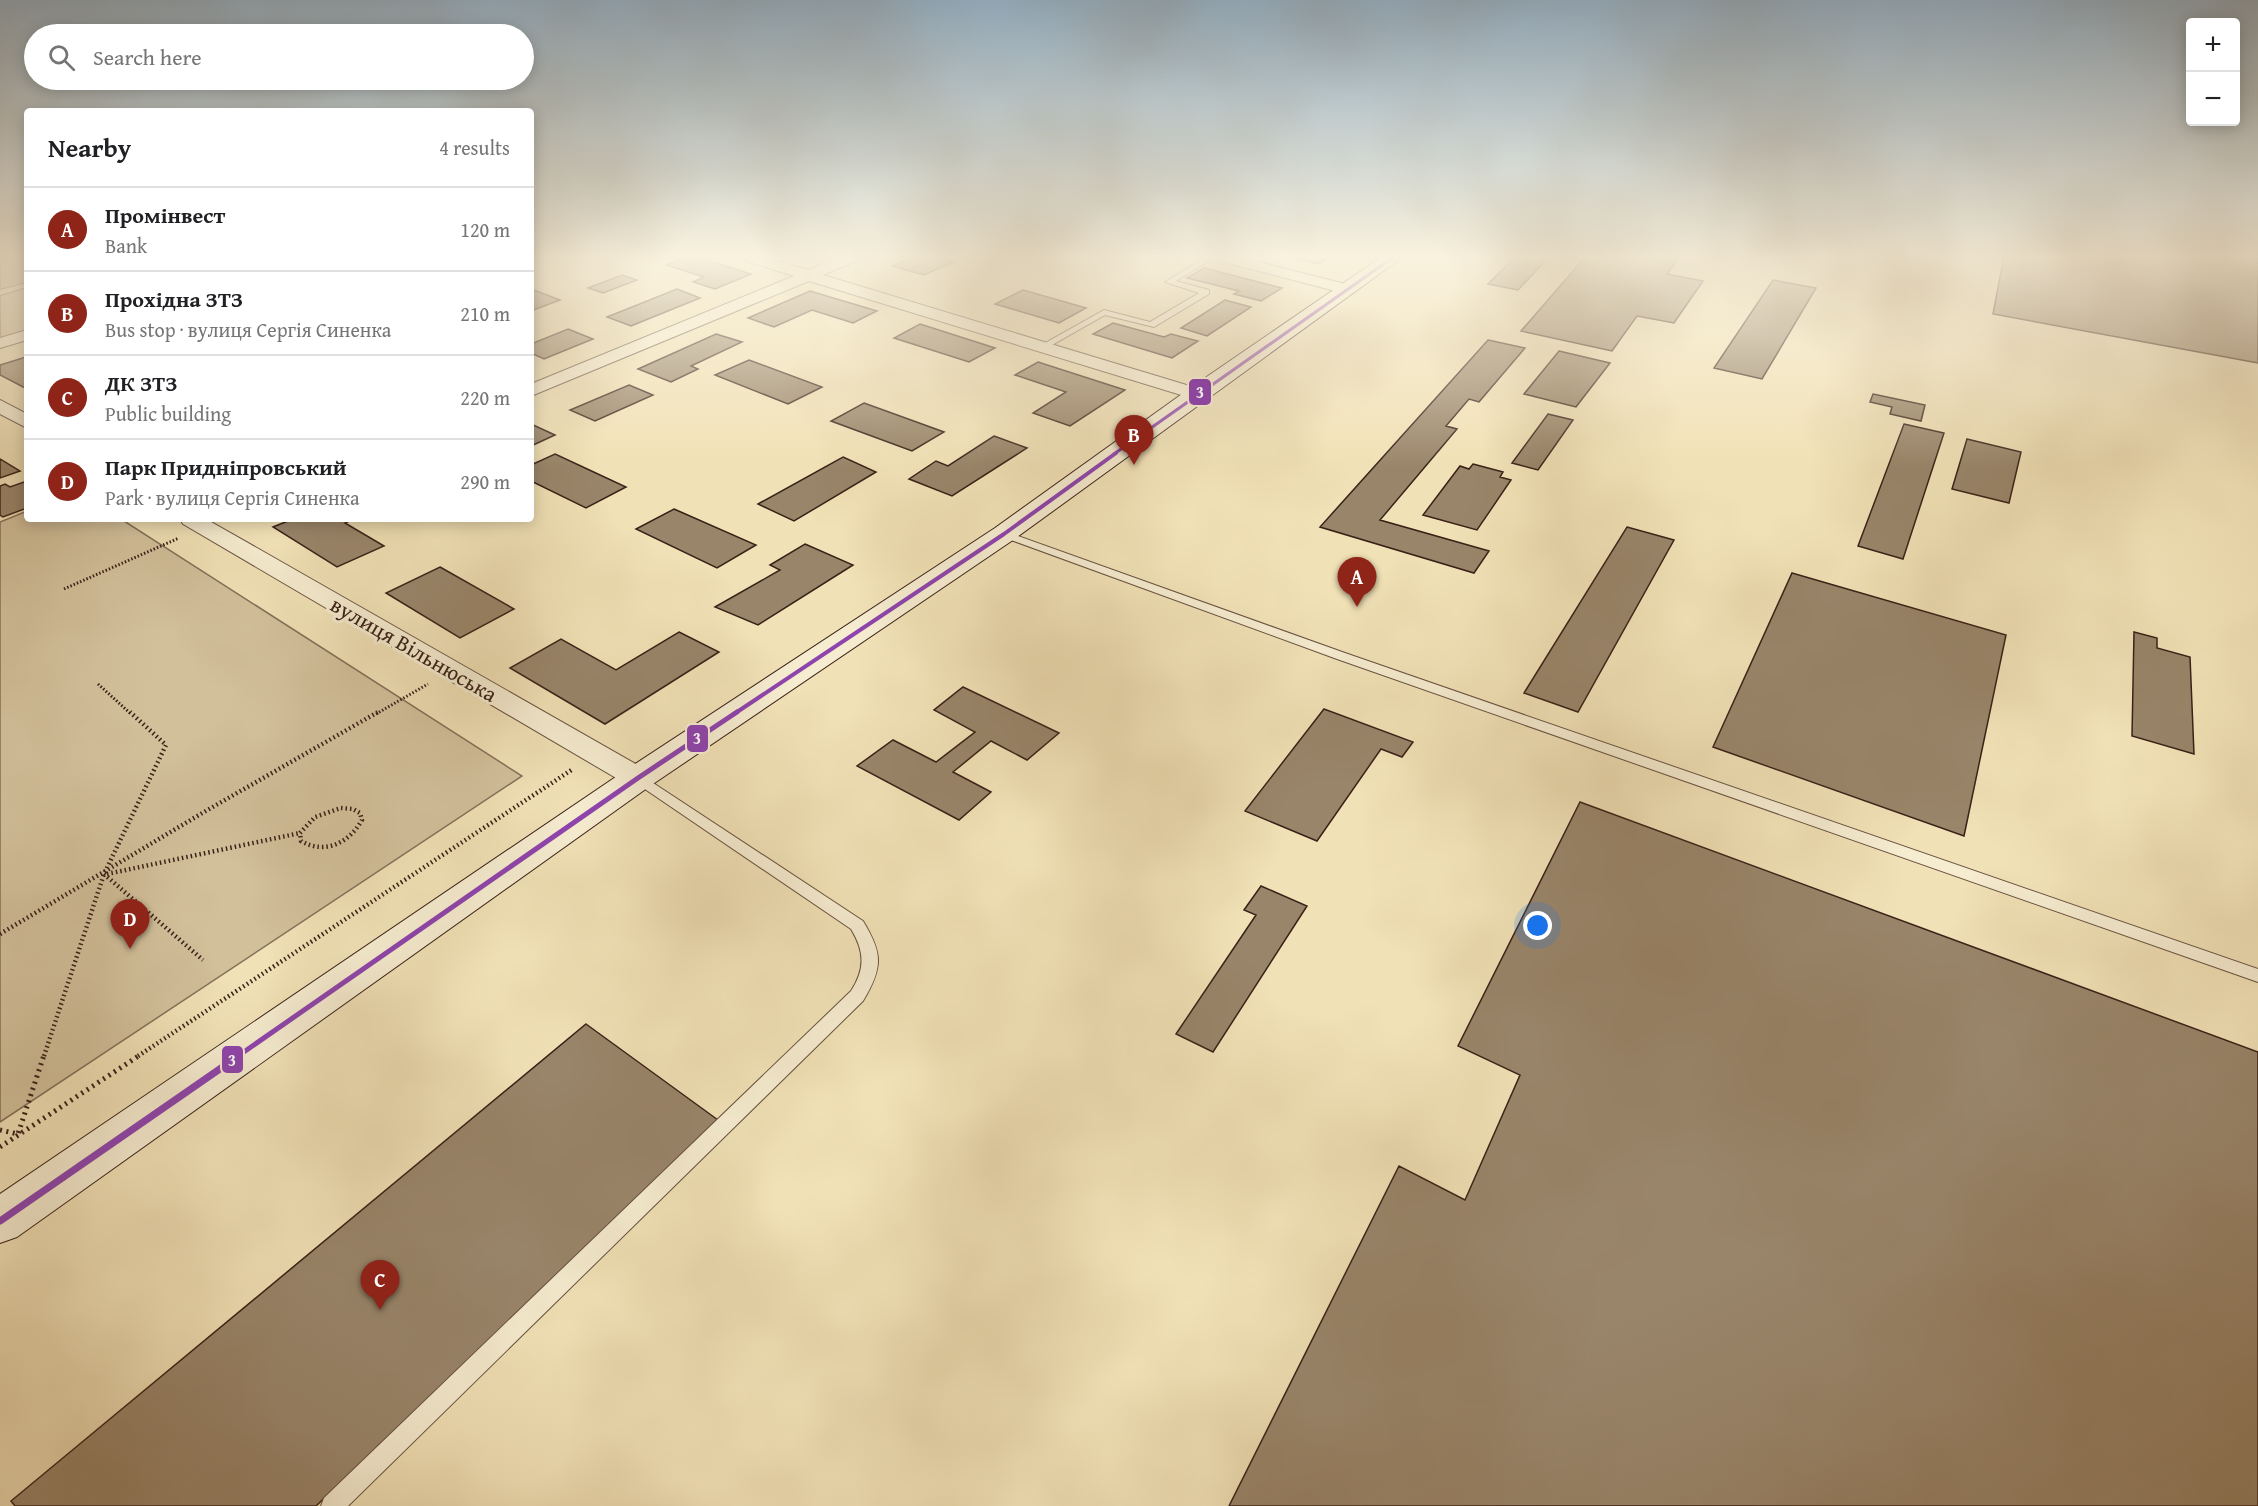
<!DOCTYPE html>
<html lang="en">
<head>
<meta charset="utf-8">
<style>
	body { margin:0; font-family:"Gentium Book Plus",serif; background:#f6f6f6; color:#202124 }
	.controls { position:absolute; right:18px; top:18px; display:grid; overflow:hidden; border-radius:6px; box-shadow:0 3px 15px #0003 }
	.controls button { width:54px; height:54px; display:grid; place-items:center; padding:0; border:0; border-bottom:2px solid #e0e0e0; background:#fff; color:#202124; font:30px sans-serif }
	.you { position:absolute; left:1538px; top:926px; width:21px; height:21px; margin:-15px; border:4px solid #fff; border-radius:50%; background:#1a73e8; box-shadow:0 0 0 9px #1a73e833 }
	.badge { display:grid; place-items:center; width:39px; height:39px; border-radius:50%; background:#8f2418; color:#fff; font-size:20px; font-weight:700 }
	.pin { position:absolute; translate:-50% -50px; filter:drop-shadow(0 2px 3px #0008) }
	.pin::after { content:''; position:absolute; top:32px; width:21px; height:18px; background:inherit; clip-path:polygon(0 0,100% 0,50% 100%) }
	.list { margin:0; padding:0; list-style:none }
	h2 { display:flex; justify-content:space-between; align-items:center; height:78px; margin:0; padding:0 24px; font-size:26px }
	h2 small { font-size:20px; font-weight:400; color:#757577 }
	.list li { display:grid; grid-template-columns:39px 1fr auto; gap:18px; align-items:center; box-sizing:border-box; height:84px; padding:0 24px; border-top:2px solid #e0e0e0 }
	.list b { display:block; font-size:22px; white-space:nowrap }
	.list p { margin:0; font-size:20px; white-space:nowrap; color:#757577 }
	.list em { font-size:20px; font-style:normal; color:#757577 }
	.icon { flex:none; width:33px; height:33px; fill:none; stroke:currentColor; stroke-width:2; stroke-linecap:round; stroke-linejoin:round }
	.map { position:relative; flex:none; width:2258px; height:1506px; overflow:hidden }
	.search { position:absolute; background:#fff; box-shadow:0 3px 15px #0003; left:24px; top:24px; width:510px; height:66px; display:flex; align-items:center; gap:15px; box-sizing:border-box; padding:0 21px; border-radius:33px; color:#757577; font-size:22px }
	.panel { position:absolute; background:#fff; box-shadow:0 3px 15px #0003; left:24px; top:108px; width:510px; height:414px; border-radius:6px }
	.map>svg:first-child { display:block }
</style>
</head>
<body>
<div class="map">
<svg width="2258" height="1506" viewBox="0 0 2258 1506">
	<rect width="100%" height="100%" fill="#f1e1b6"/>
	<filter id="stains"><feTurbulence type="fractalNoise" baseFrequency=".00333" numOctaves="4"/><feColorMatrix values="0 0 0 0 .2 0 0 0 0 .09 0 0 0 0 .02 0 0 0 .5 -.17"/></filter>
	<radialGradient id="worn" r=".72"><stop offset=".6" stop-color="#630" stop-opacity="0"/><stop offset="1" stop-color="#630" stop-opacity=".3"/></radialGradient>
	<path fill="#d2c09b" stroke="#86705a" stroke-width="1.5" d="M0,256H27V334L0,343Z
		M27,511V519H121L522,776L0,1122V522Z"/>
	<path fill="#99856a" stroke="#3a2118" stroke-width="1.5" d="M689,256H694L751,274L715,289L693,282L704,277L666,265Z
		M914,256H947L941,258L953,262L924,275L892,266Z
		M1285,256H1332L1319,264Z
		M1516,256H1550L1518,290L1488,284Z
		M1586,256H1680L1667,274L1703,281L1674,323L1637,316L1612,351L1521,331Z
		M2004,256H2258V363L1993,314Z
		M1204,268L1282,288L1261,301L1234,294L1239,291L1187,278Z
		M622,275L637,280L603,293L588,288Z
		M1773,280L1816,288L1762,379L1714,368Z
		M531,289L560,300L531,311Z
		M677,289L700,298L631,326L607,317Z
		M1023,290L1086,308L1059,323L995,304Z
		M810,291L877,311L853,323L812,310L774,327L748,318Z
		M1225,300L1251,307L1207,336L1181,328Z
		M1113,323L1164,337L1171,334L1198,341L1172,358L1093,334Z
		M920,324L995,348L969,362L894,338Z
		M568,329L593,339L544,359L531,353V344Z
		M716,334L742,342L691,366L698,369L671,382L638,369Z
		M1488,340L1525,348L1479,402L1469,399L1446,426L1457,429L1380,520L1489,551L1474,573L1320,527Z
		M1559,351L1610,363L1576,407L1524,394Z
		M26,357H27V389L0,375V365Z
		M749,360L822,387L788,404L715,375Z
		M1038,362L1125,390L1070,426L1033,413L1066,392L1015,375Z
		M629,385L653,395L595,421L570,410Z
		M1873,394L1925,405L1921,421L1890,414L1892,407L1870,402Z
		M864,403L944,432L912,451L831,421Z
		M1548,414L1573,420L1538,470L1512,463Z
		M531,424L555,435L531,446Z
		M1904,424L1944,433L1903,559L1858,546Z
		M994,436L1027,448L952,496L909,479L936,461L948,466Z
		M1967,439L2021,452L2009,503L1952,489Z
		M555,454L626,487L586,508L531,481V465Z
		M843,457L876,472L794,521L758,504Z
		M0,459L20,471L0,478Z
		M1473,464L1503,472L1500,477L1511,480L1477,530L1423,515L1460,466L1469,469Z
		M27,481V508L3,517L0,515V486L5,484L10,487Z
		M674,509L756,545L717,568L636,529Z
		M293,519H354L345,523L384,546L337,567L273,527Z
		M1627,527L1674,540L1578,712L1524,693Z
		M805,544L853,565L758,625L715,607L780,570L770,565Z
		M440,567L514,609L460,638L386,593Z
		M1792,573L2006,635L1964,836L1713,747Z
		M679,632L719,652L605,724L510,668L561,639L616,670Z
		M2134,632L2157,638V648L2190,657L2194,754L2132,736Z
		M963,687L1059,733L1027,760L991,741L953,772L991,792L959,820L857,766L893,740L936,762L975,732L934,710Z
		M1324,709L1413,742L1402,757L1381,749L1317,841L1245,811Z
		M1580,802L2258,1052V1506H1229L1399,1166L1465,1200L1520,1075L1458,1046Z
		M1261,886L1307,906L1213,1052L1176,1034L1256,915L1244,910Z
		M586,1024L718,1120L316,1506H15L11,1501Z"/>
	<g fill="none" stroke-linecap="round" stroke-linejoin="round">
		<defs>
			<path id="lane" d="M1208,256H1217L1176,281L1209,290V294L1154,327L1105,315L1045,349L1038,347L1104,310L1150,322L1199,293L1165,282Z
				M27,283V287L0,295V290Z
				M1004,531L1345,653L2258,969V982L1337,659L1000,536V532Z
				M638,773L863,921C883,954 883,967 863,1001L348,1506H321L324,1498L851,991C865,969 865,952 851,929L633,781L631,778L633,775Z"/>
			<path id="street" d="M738,256H761L808,270L842,256H862L860,259L823,275L1203,390L1206,394L1203,398H1191L809,281L531,396V384L794,276L740,259Z
				M1210,256H1235L1353,286L1355,289L1347,294L1212,259Z
				M27,330V340L0,348V338Z
				M0,400L27,414V428L0,414Z
				M180,519H206L648,771L652,778L648,785L638,787L628,785L183,524Z"/>
			<path id="secondary" d="M1383,256H1404L1013,540L650,786L17,1237L0,1243V1194L626,770L995,528L1189,389Z"/>
		</defs>
		<use href="#lane" stroke="#685140" stroke-width="2"/>
		<use href="#street" stroke="#685140" stroke-width="2"/>
		<use href="#secondary" stroke="#3a2118" stroke-width="2"/>
		<path stroke="#3a2118" stroke-width="3" stroke-dasharray="1.5 2" stroke-linecap="butt" d="M64,589L179,538
			M98,684L131,714
			M376,714L428,684"/>
		<path stroke="#3a2118" stroke-width="4.5" stroke-dasharray="1.5 3" stroke-linecap="butt" d="M341,808L353,809L360,813L362,820C349,843 325,855 301,841L300,833L315,817Z
			M104,874L203,960
			M107,874L300,833
			M0,934L204,812L378,712
			M44,1056L104,874L166,745L130,712
			M138,1056L573,769"/>
		<path stroke="#3a2118" stroke-width="5" stroke-dasharray="2 4.5" stroke-linecap="butt" d="M0,1130L18,1134L44,1055
			M0,1147L140,1055"/>
		<use href="#lane" fill="#f6ecd0" fill-rule="evenodd"/>
		<use href="#street" fill="#f6ecd0" fill-rule="evenodd"/>
		<use href="#secondary" fill="#f6ecd0" fill-rule="evenodd"/>
		<defs>
			<path id="bus-1-far3" d="M1114,454L1395,256"/>
			<path id="bus-1-far2" d="M734,714L1004,534L1116,453"/>
			<path id="bus-1-far1" d="M238,1056L638,778L737,712"/>
			<path id="bus-1" d="M0,1221L240,1055"/>
		</defs>
		<use href="#bus-1-far3" stroke="#f6ecd0" stroke-width="6"/>
		<use href="#bus-1-far2" stroke="#f6ecd0" stroke-width="8"/>
		<use href="#bus-1-far1" stroke="#f6ecd0" stroke-width="10"/>
		<use href="#bus-1" stroke="#f6ecd0" stroke-width="11"/>
		<use href="#bus-1-far3" stroke="#8e44ad" stroke-width="3"/>
		<use href="#bus-1-far2" stroke="#8e44ad" stroke-width="4"/>
		<use href="#bus-1-far1" stroke="#8e44ad" stroke-width="5"/>
		<use href="#bus-1" stroke="#8e44ad" stroke-width="7"/>
	</g>
	<linearGradient id="sky" x2="0" y2="1"><stop stop-color="#93acbe"/><stop offset="0.55" stop-color="#f9f2de"/><stop offset="1" stop-color="#f9f2de" stop-opacity="0"/></linearGradient>
	<rect width="2258" height="467" fill="url(#sky)"/>
	<g text-anchor="middle" stroke-width="6" stroke-linejoin="round" paint-order="stroke">
		<g font-size="22" fill="#3a2118" stroke="#f6ecd0">
			<text transform="translate(414 649) rotate(30)" y="8">вулиця Вільнюська</text>
		</g>
	</g>
	<g stroke="#f6ecd0" stroke-width="2">
		<rect x="1188" y="378" width="24" height="28" rx="6" fill="#8e44ad"/>
		<rect x="686" y="724" width="23" height="29" rx="6" fill="#8e44ad"/>
		<rect x="221" y="1045" width="23" height="29" rx="6" fill="#8e44ad"/>
	</g>
	<g font-size="16" text-anchor="middle" font-weight="bold" fill="#fff">
		<text x="1200" y="398">3</text>
		<text x="697" y="744">3</text>
		<text x="232" y="1066">3</text>
	</g>
	<rect width="100%" height="100%" filter="url(#stains)"/>
	<rect width="100%" height="100%" fill="url(#worn)"/>
</svg>
<div class="controls">
<button>+</button>
<button>−</button>
</div>
<div class="you"></div>
<div class="pin badge" style="left:1357px;top:607px">A</div>
<div class="pin badge" style="left:1134px;top:465px">B</div>
<div class="pin badge" style="left:380px;top:1310px">C</div>
<div class="pin badge" style="left:130px;top:949px">D</div>
<div class="search"><svg class="icon" aria-label="search" viewBox="0 0 24 24"><circle cx="10" cy="10" r="6"/><path d="M15 15l6 6"/></svg>Search here</div>
<section class="panel">
<h2>Nearby<small>4 results</small></h2>
<ul class="list">
<li><span class="badge">A</span><div><b>Промінвест</b><p>Bank</p></div><em>120 m</em></li>
<li><span class="badge">B</span><div><b>Прохідна ЗТЗ</b><p>Bus stop · вулиця Сергія Синенка</p></div><em>210 m</em></li>
<li><span class="badge">C</span><div><b>ДК ЗТЗ</b><p>Public building</p></div><em>220 m</em></li>
<li><span class="badge">D</span><div><b>Парк Придніпровський</b><p>Park · вулиця Сергія Синенка</p></div><em>290 m</em></li>
</ul>
</section>
</div>
</body>
</html>
